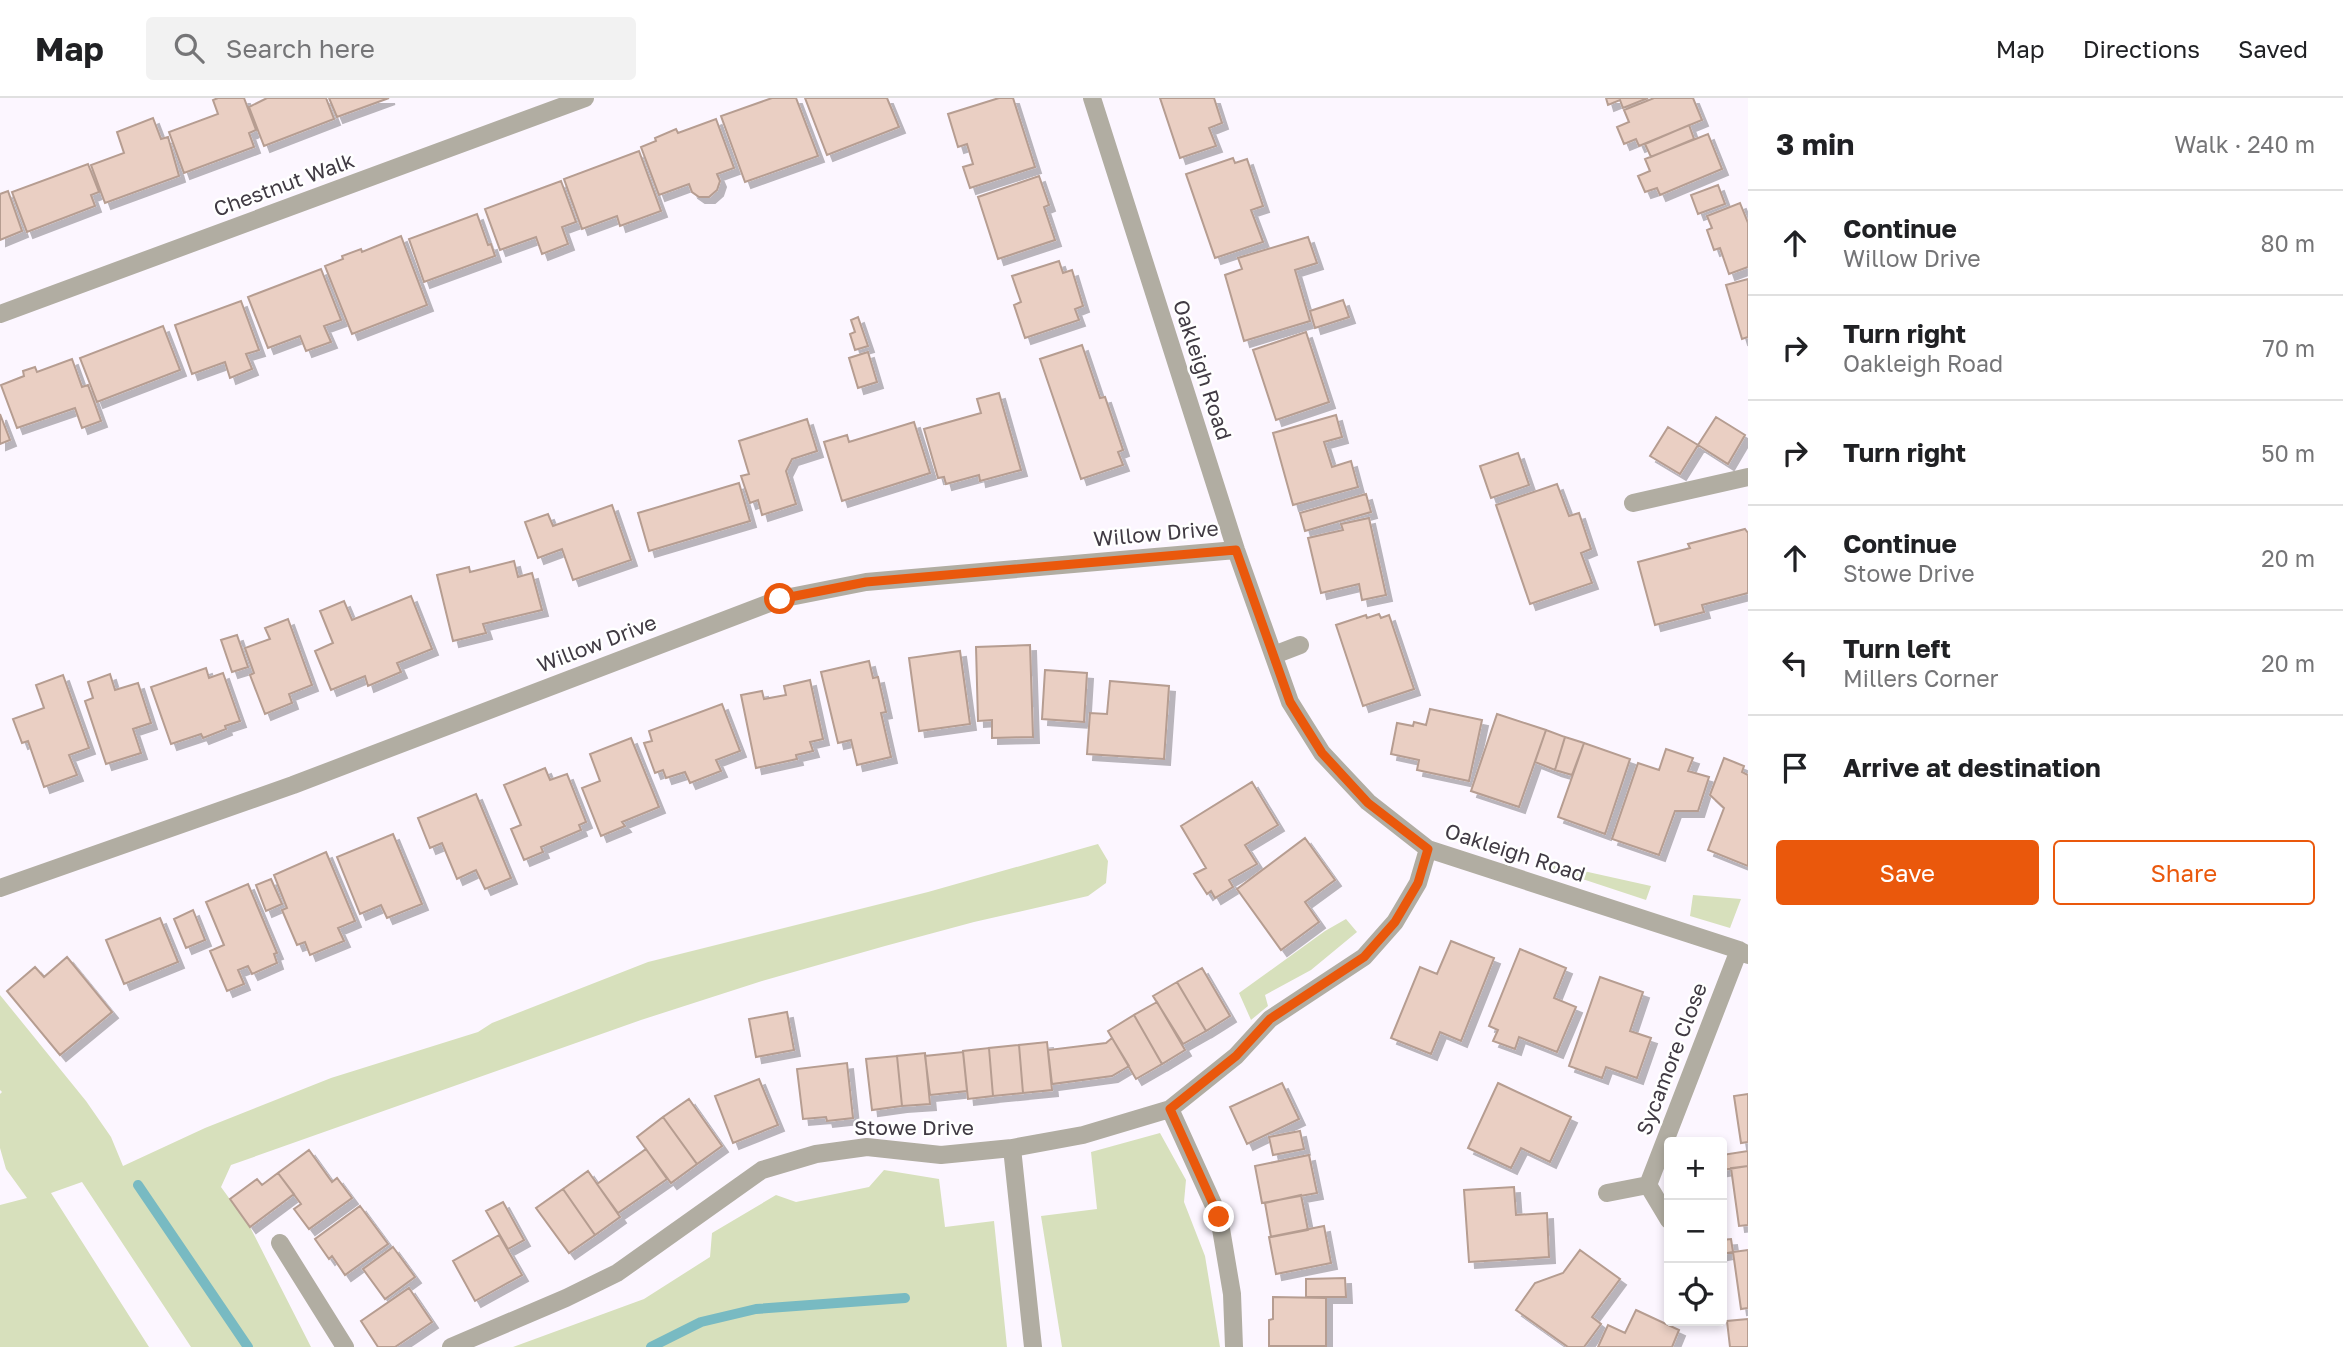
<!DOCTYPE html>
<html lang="en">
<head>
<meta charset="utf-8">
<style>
	body { margin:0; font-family:"Golos Text",sans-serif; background:#f2f2f2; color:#202124 }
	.controls { position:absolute; right:21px; bottom:21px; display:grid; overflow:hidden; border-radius:7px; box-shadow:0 4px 10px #0003 }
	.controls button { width:63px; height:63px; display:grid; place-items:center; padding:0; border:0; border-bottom:2px solid #e0e0e0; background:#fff; color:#202124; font:35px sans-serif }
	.stop { position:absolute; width:21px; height:21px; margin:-16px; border:5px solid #ea580c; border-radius:50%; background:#fff }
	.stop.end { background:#ea580c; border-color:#fff; box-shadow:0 2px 7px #0008 }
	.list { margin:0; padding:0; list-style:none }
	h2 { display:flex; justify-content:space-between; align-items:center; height:91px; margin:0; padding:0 28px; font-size:30px }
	h2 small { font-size:23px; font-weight:400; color:#757577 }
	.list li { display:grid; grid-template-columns:46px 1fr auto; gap:21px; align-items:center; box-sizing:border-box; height:105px; padding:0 28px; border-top:2px solid #e0e0e0 }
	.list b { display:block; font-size:26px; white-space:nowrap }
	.list p { margin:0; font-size:23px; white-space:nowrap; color:#757577 }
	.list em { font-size:23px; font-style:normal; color:#757577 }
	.actions { display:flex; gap:14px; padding:21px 28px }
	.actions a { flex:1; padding:16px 0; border:2px solid #ea580c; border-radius:7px; text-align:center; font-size:24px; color:#ea580c }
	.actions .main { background:#ea580c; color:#fff }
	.icon { flex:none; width:38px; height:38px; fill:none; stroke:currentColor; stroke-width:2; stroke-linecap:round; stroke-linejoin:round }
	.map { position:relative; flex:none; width:1748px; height:1249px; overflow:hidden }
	header { display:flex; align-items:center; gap:42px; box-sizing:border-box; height:98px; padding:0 35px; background:#fff; border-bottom:2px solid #e0e0e0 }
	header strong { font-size:33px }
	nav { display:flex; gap:38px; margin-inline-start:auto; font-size:24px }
	.search { width:490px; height:63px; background:#f2f2f2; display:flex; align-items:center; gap:18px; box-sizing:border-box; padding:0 24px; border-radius:7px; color:#757577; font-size:26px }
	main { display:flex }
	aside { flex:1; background:#fff }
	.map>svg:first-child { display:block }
</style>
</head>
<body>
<header>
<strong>Map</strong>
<div class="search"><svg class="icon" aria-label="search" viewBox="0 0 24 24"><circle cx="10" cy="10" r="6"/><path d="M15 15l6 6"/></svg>Search here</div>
<nav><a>Map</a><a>Directions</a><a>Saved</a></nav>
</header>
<main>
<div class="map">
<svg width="1748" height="1249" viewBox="0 0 1748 1249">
	<defs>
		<filter id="shadow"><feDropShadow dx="6" dy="6" stdDeviation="0" flood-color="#0004"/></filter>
	</defs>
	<rect width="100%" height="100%" fill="#fcf6ff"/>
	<path fill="#d7e0bc" d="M1098,746L1108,763L1106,785L1088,798L974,824L885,848L762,883L641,922L231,1067L221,1089L250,1129L311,1249H191L82,1084L51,1095L149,1249H0V1107L27,1100L6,1071L0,1050V996L2,994L0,992V897L86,1003L111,1039L123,1068L205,1030L331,980L478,934L492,925L648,864L928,794Z
		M1543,764L1651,788L1646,802L1543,768Z
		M1693,797L1741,801L1730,830L1690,818Z
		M1346,821L1357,834L1311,872L1265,897L1268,908L1251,922L1239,895L1325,833Z
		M1160,1035L1186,1082L1184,1104L1205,1158L1220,1249H1062L1041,1118L1097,1111L1091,1054Z
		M884,1072L939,1081L945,1129L994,1123L1007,1249H513L644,1201L710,1159L712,1135L776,1097L796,1104L869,1089Z"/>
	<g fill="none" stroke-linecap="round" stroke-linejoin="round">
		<path stroke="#78bac2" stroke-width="10" d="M138,1087L248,1249
			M651,1249L701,1224L756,1211L905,1200"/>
	</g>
	<path fill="#eacfc3" stroke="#b69d91" stroke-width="2" filter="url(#shadow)" d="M218,0H244L256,32L249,35L254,49L184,75L169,34L218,16L213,2Z
		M267,0H326L334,21L264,48L249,9Z
		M329,0H389L337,19Z
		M772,0H796L818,58L745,84L721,18Z
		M805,0H887L899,29L827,57Z
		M999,0H1013L1035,69L970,90L963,69L973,66L967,46L958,49L948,16Z
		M1160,0H1214L1222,25L1209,30L1216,48L1180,60Z
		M1606,0H1648L1623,10L1620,2L1608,7Z
		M1654,0H1693L1702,22L1639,48L1636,41L1624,46L1617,29L1629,24L1624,12Z
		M153,20L161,41L168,39L179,78L105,105L91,67L124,55L117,34Z
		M716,21L734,70L717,76L720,83L717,92L709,99H699L692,94L689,86L659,97L641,49L656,43L655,40L676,31L678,35Z
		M1689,27L1694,41L1651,59L1645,46Z
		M1708,36L1722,71L1660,97L1657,90L1645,94L1638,78L1650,73L1645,61Z
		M639,53L661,113L620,128L617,118L582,131L564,81Z
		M1233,60L1235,65L1247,61L1263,108L1251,112L1263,144L1215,160L1186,76Z
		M88,66L99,94L91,97L95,108L27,134L12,94Z
		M1039,78L1049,107L1044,109L1055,142L998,161L978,99Z
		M561,83L576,124L562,129L568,146L542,156L536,139L500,152L485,111Z
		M1718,87L1725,106L1698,116L1691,97Z
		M8,93L22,133L0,142V96Z
		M1740,105L1748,125V169L1729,176L1720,150L1714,152L1707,132L1712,130L1707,118Z
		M477,116L488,147L491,146L495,158L424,184L409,141Z
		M401,138L427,207L352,236L325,168L343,161L342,158L361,151L362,154Z
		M1308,139L1317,165L1295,172L1310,223L1244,243L1225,177L1242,171L1238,160Z
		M1059,163L1063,175L1072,172L1083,208L1075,211L1079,222L1025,240L1014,207L1021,204L1012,178Z
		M321,171L341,222L324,228L331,244L306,253L300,238L268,250L248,199Z
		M1748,181V239L1742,241L1726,187Z
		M1343,202L1349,219L1315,230L1310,213Z
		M241,203L259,252L246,256L252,271L230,280L225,264L192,276L175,227Z
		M858,219L868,248L855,252L850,236L855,234L851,222Z
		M163,228L180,272L97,304L80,260Z
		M1306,234L1329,304L1276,322L1253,252Z
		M1082,247L1100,300L1105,299L1123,352L1118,354L1123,367L1081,381L1040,261Z
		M868,254L877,284L858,290L849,260Z
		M72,261L82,289L88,287L101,323L82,330L75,310L17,330L1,287L24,278L23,273L35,269L37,274Z
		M999,295L1021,372L980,383L979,377L946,386L944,379L938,380L924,331L981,315L977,301Z
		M0,316L10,342L0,346Z
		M1336,317L1342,339L1324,344L1332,369L1351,363L1358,389L1293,407L1273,335Z
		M1716,319L1745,337L1728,366L1698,347Z
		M807,321L817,353L792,361L786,373L796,406L762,417L758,402L750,405L741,378L749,376L739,343Z
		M914,324L930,375L842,403L824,344L847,337L849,344Z
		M1668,329L1698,347L1680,376L1650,358Z
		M1518,355L1529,387L1491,400L1480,368Z
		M739,385L750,423L649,453L638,415Z
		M1557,386L1569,418L1579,415L1591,451L1581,455L1592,485L1530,506L1496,407Z
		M1366,396L1371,414L1305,433L1300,415Z
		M612,407L631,462L573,482L562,451L538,460L525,424L548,416L553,428Z
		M1369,420L1386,497L1362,502L1359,486L1321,495L1308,440L1343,432L1341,426Z
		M1745,431L1748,435V495L1702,507L1704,514L1655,527L1638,464L1690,450L1688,446Z
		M514,463L518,479L532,475L542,512L483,526L486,535L453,543L437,477L469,469L470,474Z
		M411,498L432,551L397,565L401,574L368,588L365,578L331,592L315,553L333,545L320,513L344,503L352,522Z
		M1379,516L1381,520L1389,517L1414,591L1363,608L1336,527L1366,517L1367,520Z
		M288,521L312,587L289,596L292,605L265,616L250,577L254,575L245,550L270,541L265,530Z
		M237,537L248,569L232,574L221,542Z
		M1030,547L1033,639L992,640V622L978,623L976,549Z
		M960,553L970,626L919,633L909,560Z
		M869,563L873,580L878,579L886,614L881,615L891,659L857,667L851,642L838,645L821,574Z
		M206,570L209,580L223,575L240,623L225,628L226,631L203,640L201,636L171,646L151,589Z
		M1045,572L1087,575L1084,624L1042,621Z
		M110,576L115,592L138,585L151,625L133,631L141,655L106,666L85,603L93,600L88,584Z
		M63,577L89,650L69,657L77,677L44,689L28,643L22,645L13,621L44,610L36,587Z
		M810,582L823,641L810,644L813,653L796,657L797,661L756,670L741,597L762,593L764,601L786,597L784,588Z
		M1110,583L1169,588L1164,661L1087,656L1090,615L1107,616Z
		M722,606L740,653L716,662L721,673L690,685L685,674L666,680L663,672L655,675L644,645L652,643L649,633Z
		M1430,611L1482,622L1469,683L1417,672L1419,662L1391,656L1397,625L1413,628L1414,624L1426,627Z
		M1497,616L1546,632L1519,709L1471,693Z
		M1546,632L1565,639L1555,672L1535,664Z
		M1565,639L1584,645L1572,677L1555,672Z
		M631,640L659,709L622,724L625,728L601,738L582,690L600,683L590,656Z
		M1584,645L1630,661L1605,736L1558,719Z
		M1666,651L1693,660L1688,673L1709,679L1698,713H1675L1659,757L1612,741L1638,665L1659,672Z
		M1724,660L1744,668L1742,674L1748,677V768L1708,752L1724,710L1710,697Z
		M545,670L550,682L567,676L586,724L579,727L581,732L541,749L543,754L524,762L511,731L521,727L504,687Z
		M1252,684L1278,727L1245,747L1257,766L1229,782L1233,789L1215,800L1211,793L1207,796L1194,776L1206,770L1181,728Z
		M476,696L511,780L485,791L476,772L457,781L442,745L430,750L418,720Z
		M393,736L422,806L387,820L381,807L360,816L337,759Z
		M1305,740L1335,782L1305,804L1319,824L1281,852L1237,791Z
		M326,754L355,823L338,830L344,843L310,857L305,844L297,847L282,812L287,810L274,777Z
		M271,781L282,806L266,813L256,787Z
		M248,786L277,855L274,856L277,865L252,876L248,868L238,872L244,886L227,893L210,853L224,847L206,804Z
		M193,812L205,842L186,850L174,821Z
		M160,820L178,864L124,886L106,842Z
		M1451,843L1494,860L1461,943L1440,934L1431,956L1391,940L1420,869L1437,876Z
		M1520,851L1566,870L1554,900L1576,909L1557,954L1519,939L1515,951L1493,943L1498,932L1489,928Z
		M67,859L112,914L60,957L7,893L35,869L44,879Z
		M1202,870L1230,918L1206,933L1177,884Z
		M1600,879L1643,894L1630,933L1651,940L1637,980L1606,969L1602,980L1569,968Z
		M1177,884L1206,933L1183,946L1153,898Z
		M1157,904L1185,952L1162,966L1134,917Z
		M787,914L794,952L756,959L749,921Z
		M1134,917L1162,966L1136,981L1108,933Z
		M1112,940L1129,968L1112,978L1052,986L1048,952L1106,945Z
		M1047,944L1052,992L1023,995L1019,947Z
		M1019,947L1023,995L993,998L989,950Z
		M989,950L993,998L968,1001L963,953Z
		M963,954L967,993L930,997L925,958Z
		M925,955L930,1006L902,1008L897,958Z
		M897,958L902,1008L872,1012L866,961Z
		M847,965L853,1020L827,1023L826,1019L803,1021L797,971Z
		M759,981L778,1027L733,1045L715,998Z
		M1282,985L1299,1021L1247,1046L1230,1009Z
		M1498,985L1571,1019L1550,1064L1521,1050L1511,1070L1468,1050Z
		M1748,996V1044L1741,1045L1734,998Z
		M689,1001L722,1048L697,1066L663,1019Z
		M663,1019L697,1066L671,1085L637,1039Z
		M1300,1033L1304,1051L1273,1057L1269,1039Z
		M646,1051L667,1081L618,1115L597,1086Z
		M309,1052L332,1084L337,1080L352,1100L309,1131L294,1111L301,1106L278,1075Z
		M1748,1053V1068L1722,1072V1057Z
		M1309,1057L1317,1095L1262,1105L1255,1068Z
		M1748,1068V1127L1739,1128L1731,1070Z
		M588,1073L620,1119L595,1137L563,1091Z
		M278,1075L294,1096L250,1129L230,1101L257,1081L262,1087Z
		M1514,1089L1516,1117L1547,1115L1549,1159L1469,1164L1464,1092Z
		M563,1091L595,1137L569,1155L536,1110Z
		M1301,1097L1308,1132L1271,1139L1265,1105Z
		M503,1104L524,1142L508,1151L486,1113Z
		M360,1108L388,1146L345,1177L332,1158L329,1161L315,1141Z
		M1324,1128L1331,1165L1276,1176L1269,1139Z
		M499,1137L522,1177L475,1203L453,1163Z
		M1731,1141L1733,1154L1722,1156V1142Z
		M393,1149L415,1179L385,1201L363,1171Z
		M1580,1152L1620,1181L1592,1219L1601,1226L1584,1249H1568L1516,1212L1535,1185L1563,1175Z
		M1748,1152V1210L1741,1211L1733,1154Z
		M1345,1180L1346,1199H1306V1181Z
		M409,1190L432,1224L395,1249H378L361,1223Z
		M1273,1199L1326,1200V1248H1269V1222L1273,1221Z
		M1636,1212L1679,1232L1672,1249H1598L1608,1227L1625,1235Z
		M1748,1221V1249H1730L1727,1223Z"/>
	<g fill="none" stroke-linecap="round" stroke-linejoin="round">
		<path stroke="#b1ada2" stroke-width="18" d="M1092,0L1236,452L1290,604L1322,655L1368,704L1428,751L1739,852L1748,857
			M0,216L585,0
			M1633,405L1748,379
			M1274,557L1300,547
			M0,790L293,687L780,501L866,484L1236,452
			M1170,1011L1219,1119L1232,1196L1234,1249
			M1012,1050L1033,1249
			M1648,1087L1739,852
			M1607,1095L1648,1087L1669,1122
			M280,1145L345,1249
			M451,1249L566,1200L617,1175L762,1072L816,1056L867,1049L941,1057L1012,1050L1083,1037L1170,1011L1236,958L1270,921L1364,859L1395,824L1418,785L1428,751"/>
	</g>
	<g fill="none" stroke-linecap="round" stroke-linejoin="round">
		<path stroke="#ea580c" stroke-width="9" d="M780,501L866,484L1236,452L1290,604L1322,655L1368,705L1428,751L1418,785L1395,824L1364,859L1270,921L1236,958L1170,1011L1219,1119"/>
	</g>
	<g text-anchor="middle" stroke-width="5" stroke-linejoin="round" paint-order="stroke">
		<g font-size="21" fill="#403a43" stroke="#fff">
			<text transform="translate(284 87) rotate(-20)" y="7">Chestnut Walk</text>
			<text transform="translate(1202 272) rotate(72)" y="7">Oakleigh Road</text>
			<text transform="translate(1156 436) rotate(-5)" y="7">Willow Drive</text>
			<text transform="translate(597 546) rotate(-21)" y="7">Willow Drive</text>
			<text transform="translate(1515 755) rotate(18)" y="7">Oakleigh Road</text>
			<text transform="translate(1672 961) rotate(-69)" y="7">Sycamore Close</text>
			<text x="914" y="1037">Stowe Drive</text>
		</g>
	</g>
</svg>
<div class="controls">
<button>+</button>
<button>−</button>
<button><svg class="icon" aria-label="locate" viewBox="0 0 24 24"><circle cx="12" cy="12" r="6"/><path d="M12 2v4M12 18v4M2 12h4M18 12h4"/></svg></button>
</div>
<div class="stop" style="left:780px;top:501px"></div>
<div class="stop end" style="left:1219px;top:1119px"></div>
</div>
<aside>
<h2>3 min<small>Walk · 240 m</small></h2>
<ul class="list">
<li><svg class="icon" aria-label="ahead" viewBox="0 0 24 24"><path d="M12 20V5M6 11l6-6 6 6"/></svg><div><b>Continue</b><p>Willow Drive</p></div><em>80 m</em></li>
<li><svg class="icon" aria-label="right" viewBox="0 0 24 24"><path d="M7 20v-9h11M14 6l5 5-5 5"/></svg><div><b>Turn right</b><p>Oakleigh Road</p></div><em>70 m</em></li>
<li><svg class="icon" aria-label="right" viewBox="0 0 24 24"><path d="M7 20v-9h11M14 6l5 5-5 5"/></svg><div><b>Turn right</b></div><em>50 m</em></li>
<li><svg class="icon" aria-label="ahead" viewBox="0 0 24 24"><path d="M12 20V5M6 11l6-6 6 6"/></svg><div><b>Continue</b><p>Stowe Drive</p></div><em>20 m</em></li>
<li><svg class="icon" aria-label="left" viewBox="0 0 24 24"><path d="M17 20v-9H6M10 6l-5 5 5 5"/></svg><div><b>Turn left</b><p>Millers Corner</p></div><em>20 m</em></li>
<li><svg class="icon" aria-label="arrive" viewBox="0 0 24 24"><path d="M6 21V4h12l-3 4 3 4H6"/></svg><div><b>Arrive at destination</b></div></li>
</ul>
<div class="actions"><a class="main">Save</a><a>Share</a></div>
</aside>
</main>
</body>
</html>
